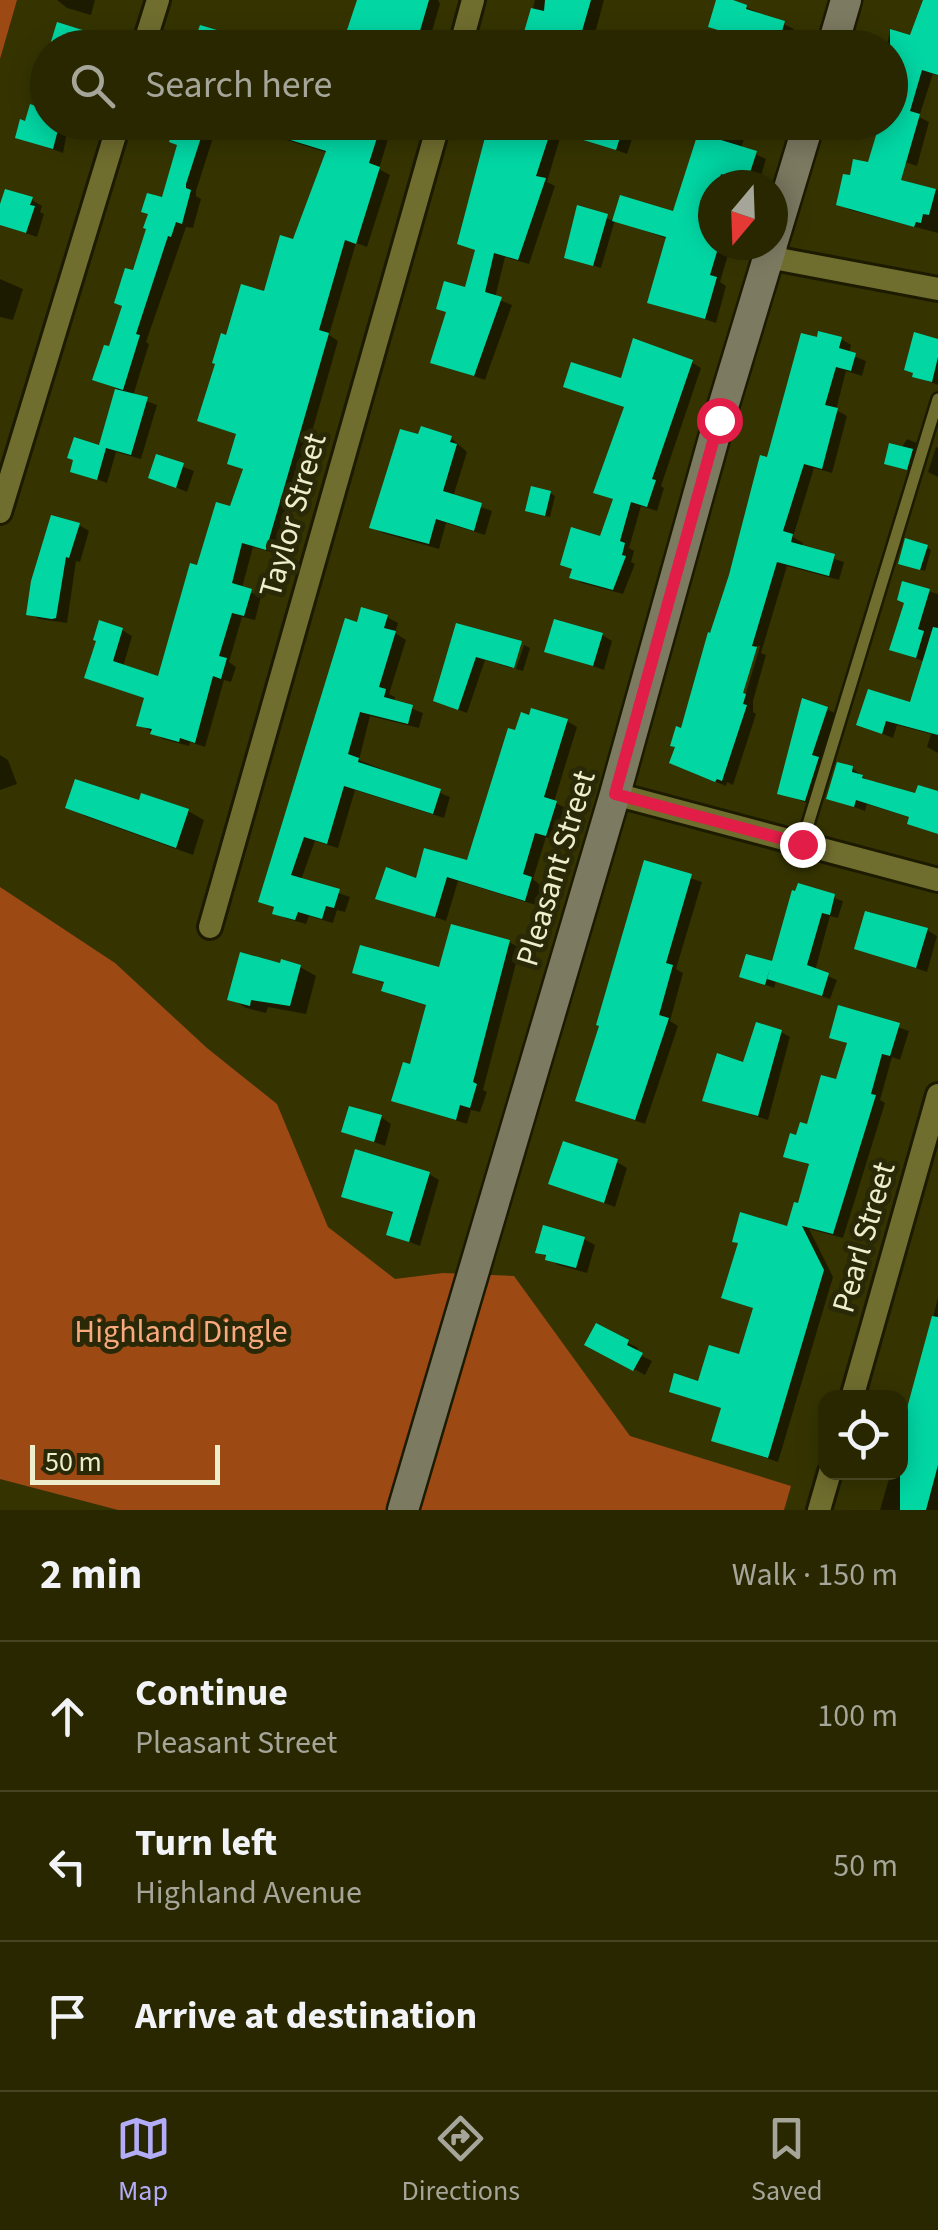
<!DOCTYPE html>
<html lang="en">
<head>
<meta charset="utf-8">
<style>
	body { margin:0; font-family:"Source Sans 3",sans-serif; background:#302f0a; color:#f1f3f6 }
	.controls { position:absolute; right:30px; bottom:30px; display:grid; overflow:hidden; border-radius:20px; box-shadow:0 5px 25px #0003 }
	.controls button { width:90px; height:90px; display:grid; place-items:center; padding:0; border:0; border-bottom:2px solid #442; background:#282700; color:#f1f3f6; font:50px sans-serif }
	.compass { position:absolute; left:698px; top:170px; width:90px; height:90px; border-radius:50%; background:#282700; box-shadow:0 5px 25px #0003; rotate:199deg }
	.scale { position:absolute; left:30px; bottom:25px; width:190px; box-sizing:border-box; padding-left:10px; border:5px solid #eeeecd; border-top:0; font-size:28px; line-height:35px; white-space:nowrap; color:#eeeecd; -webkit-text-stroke:8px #2a2907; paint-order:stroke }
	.stop { position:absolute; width:30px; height:30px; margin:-22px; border:8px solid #e11d48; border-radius:50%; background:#fff }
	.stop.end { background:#e11d48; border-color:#fff; box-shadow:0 2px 10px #0008 }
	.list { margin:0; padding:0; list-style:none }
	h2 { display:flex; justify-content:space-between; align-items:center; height:130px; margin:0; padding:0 40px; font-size:42px }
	h2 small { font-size:32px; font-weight:400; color:#a5a599 }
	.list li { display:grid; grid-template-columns:65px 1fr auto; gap:30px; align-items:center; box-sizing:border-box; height:150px; padding:0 40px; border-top:2px solid #442 }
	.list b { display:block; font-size:38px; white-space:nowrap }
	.list p { margin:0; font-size:32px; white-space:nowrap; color:#a5a599 }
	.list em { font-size:32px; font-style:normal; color:#a5a599 }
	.icon { flex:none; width:55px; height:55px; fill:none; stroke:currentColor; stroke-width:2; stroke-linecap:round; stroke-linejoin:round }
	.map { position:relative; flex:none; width:938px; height:1510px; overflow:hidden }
	.search { position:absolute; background:#282700; box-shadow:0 5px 25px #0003; left:30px; right:30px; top:30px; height:110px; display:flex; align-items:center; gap:25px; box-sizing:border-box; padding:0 35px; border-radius:55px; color:#a5a599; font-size:38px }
	.sheet { height:580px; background:#282700 }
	nav { display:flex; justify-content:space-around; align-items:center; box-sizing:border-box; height:140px; border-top:2px solid #442; background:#282700; font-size:28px; color:#a5a599 }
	nav a { display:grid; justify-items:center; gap:5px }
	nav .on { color:#b3adf9 }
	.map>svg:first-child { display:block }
</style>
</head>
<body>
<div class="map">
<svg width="938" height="1510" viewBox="0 0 938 1510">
	<rect width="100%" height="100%" fill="#353400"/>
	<path fill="#9c4914" d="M0,0H17L0,59Z
		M0,887L115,963L207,1048L277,1104L328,1227L395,1279L443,1273L514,1276L630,1436L791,1486L784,1510H118L0,1479Z"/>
	<path fill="#0007" fill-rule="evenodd" d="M57,0H95L91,15L67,8Z
		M359,0H438L440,4L427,48H344Z
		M535,0H604L591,48L569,44L568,48H554L527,31Z
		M719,0L746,7L794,29L789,48H721L726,33L711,26Z
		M925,0H938V76L933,74L919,117L929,122L917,166L885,155L890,122V48H886L890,32L912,38Z
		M48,122H69L63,153L18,137Z
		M173,122H218L196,191V196L201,199L193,228L186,227L146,342L149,344L133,396L157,405L141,459L116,452L107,483L73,471L101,448L117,389L95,379L111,349L135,273L164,200L180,145L176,129L171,127Z
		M273,122H393L379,169L390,175L367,247L356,243L329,335L338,341L277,554L253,547L242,588L261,597L255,620L242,617L229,662L236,667L231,682L224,680L205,747L190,742L189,746L163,739L139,724L146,699L87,677L122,630L132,636L123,667L160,679L199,568L232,509L246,470L230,463L238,435L200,420L228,338L266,294L295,242L328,153L280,138L270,132Z
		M489,122L562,131L547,182L555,186L529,264L505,257L495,298L512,305L485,380L433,362L467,290L478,251L459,243Z
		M718,122H750L741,148L766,159L758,185H713V245H731L720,282L726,286L716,323L650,301L668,239L615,220L601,268L567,257L579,209L615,221L622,198L675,214L700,136L712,140Z
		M622,130L633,136L627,154L584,138Z
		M890,180L938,190V233L850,210L839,204Z
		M32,200L42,206L40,212L44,214L37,237L0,224V213Z
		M0,279L23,289L13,320L0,317Z
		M841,339L851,345L849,354L866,361L862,376L846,371L836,410L847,416L832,473L814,468L793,537L803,543L801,548L844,562L839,580L787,566L761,653L766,655L753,701V712L756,714L733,785L727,782L726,786L691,772L683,731L769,461ZM755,646H760L742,706L737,704Z
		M938,341V385L915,376Z
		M691,362L701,368L661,486L664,488L657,511L641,506L629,548L634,551L631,562L635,564L623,594L582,583L572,577L574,571L563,564L602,539L615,500L596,492L626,408L566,386L623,381Z
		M420,437L451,438L467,452L453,497L492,511L485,535L446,523L439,549L383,533L372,527Z
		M907,439L919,444L911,470L891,465Z
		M936,447L938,448V477L928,472Z
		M157,457L194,471L187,492L151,477Z
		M550,493L555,496L550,517L532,513Z
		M79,525L89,531L80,562L76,561L67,623L39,619L29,613Z
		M927,547L931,550L925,571L905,565Z
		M904,584L938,594V753L927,747L931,734L897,725L893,738L859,724L912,705L925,662L892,649L907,603Z
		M387,617L398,623L395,633L406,640L389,694L395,697L394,702L423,713L419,728L370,716L359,760L450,797L444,818L355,790L338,848L315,841L301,880L350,897L345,912L337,910L333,923L309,916L306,924L285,918L275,912L276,909L261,901L359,625Z
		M457,626L519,643L512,668L485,660L467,713L445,705Z
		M602,635L612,641L604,670L547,650Z
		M524,645L530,648L523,671L516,669Z
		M827,709L838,715L816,806L780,793Z
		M567,721L577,727L554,802L567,809L556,841L546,837L533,879L541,886L536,905L458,881L446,921L378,898L469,863Z
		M0,755L8,760L17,784L0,790Z
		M852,768L871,783L938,800V834L910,823L911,818L867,804L865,811L829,798Z
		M140,803L188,811L204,820L193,855L85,816L68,807Z
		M646,863L702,882L676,969L683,973L670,1021L678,1026L645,1124L578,1100L602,1026Z
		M799,886L843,901L838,918L830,916L815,971L837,980L830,999L776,981L774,988L742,976L774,964Z
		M927,930L937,936L927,972L857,948Z
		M509,942L520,948L483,1090L487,1092L480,1112L471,1110L467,1124L394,1100L412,1067L428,1006L395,996L384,990L386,984L355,972L440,971Z
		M300,967L316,976L306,1014L268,1007L266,1013L246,1008L230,998Z
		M840,1008L909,1031L900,1060L892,1057L880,1100L885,1103L843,1238L809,1229L833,1277L778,1462L714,1440L723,1409L672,1390L700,1384L741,1357L756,1309L724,1297L789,1229L800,1206L811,1166L786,1155L809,1128L838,1082L850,1045L832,1037Z
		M781,1032L790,1037L768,1120L704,1100Z
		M381,1117L391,1124L385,1146L344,1131Z
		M617,1162L627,1168L615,1207L551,1183Z
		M429,1174L439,1180L420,1246L389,1234L395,1214L344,1195Z
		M584,1239L595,1245L587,1273L558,1265L538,1251Z
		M938,1297V1510H880L891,1472H900L913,1401Z
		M597,1326L638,1348L636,1353L652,1361L645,1375L587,1344Z"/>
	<path fill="#02d7a4" d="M357,0H429L415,48H341Z
		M545,0H591L578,45L557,39L554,46L535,41L536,36L524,32L531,8L544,11Z
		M716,0H733L747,5L746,9L785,21L777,48L708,27Z
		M923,0H938V75L922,70L910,111L920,114L901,180L936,189L929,215L923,214L921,223L916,222L914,227L836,205L843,174L850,175L853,159L868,162L880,122H890V29L910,35Z
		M57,22L124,43L123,48H49Z
		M200,25L258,42L257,48H192Z
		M30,104L48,110V122L59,126L53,149L15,138L20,119L25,121Z
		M175,122H206L186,184V188L191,190L182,224L176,222L171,237L168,236L136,334L140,335L123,390L92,380L104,345L109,346L122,306L114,303L125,268L133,270L146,229L143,228L148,214L141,212L147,193L162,197L177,145L169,142Z
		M249,122H382L369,163L380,167L356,244L345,240L319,330L329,333L266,550L242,543L232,583L252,589L244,616L232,613L219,656L227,658L221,679L213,676L195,743L180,738L179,742L150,734L152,729L136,726L144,698L84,678L96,641L93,640L99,620L123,628L113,661L158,676L190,563L197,565L216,502L230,506L243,469L227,464L236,434L197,421L215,364L212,363L221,333L226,335L241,284L264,291L280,235L293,239L326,151L248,127Z
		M489,122H625L616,150L551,130L536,176L546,178L518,260L494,253L485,292L502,297L474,376L430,363L446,312L436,309L444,281L465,287L475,250L457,244Z
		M698,133L757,151L747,182L721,174L718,185H713V245H719L710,275L717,277L705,319L647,303L666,237L612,221L620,195L673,211Z
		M5,189L33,197L30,205L35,206L26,233L0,225V204Z
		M577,205L608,214L593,266L564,258Z
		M818,331L842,337L839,348L856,353L851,371L836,367L825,405L838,408L822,469L804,464L783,531L793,534L791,542L835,554L829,576L777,562L752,646L757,647L743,693L746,694L743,704L747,705L722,781L717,779L715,782L669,763L675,747L670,746L676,726L681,728L708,632L710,633L729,575L760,455L767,457L801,333L817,337Z
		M914,332L938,339V357L932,382L912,377L913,373L904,370Z
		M633,338L693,360L652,479L656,480L647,507L631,502L620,541L625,543L622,555L626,556L613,590L569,578L572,569L560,565L571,527L600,536L613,499L593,493L624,407L563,387L571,362L621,378Z
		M115,389L148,397L131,455L106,448L97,480L70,472L73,460L67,458L74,437L99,445Z
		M421,426L452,436L450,442L457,444L443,491L482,503L474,531L436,519L429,544L369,528L400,429L418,434Z
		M889,443L913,449L907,470L884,464Z
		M156,454L184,463L176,488L148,478Z
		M531,486L551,491L545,516L525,511Z
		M51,515L80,523L69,558L66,557L56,618L52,619L26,615L31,581Z
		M905,538L928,545L920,570L898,564Z
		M902,581L930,589L918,629L924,631L916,658L889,650L904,603L897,600Z
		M361,607L388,615L384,628L396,631L379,687L386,689L384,697L413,705L408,724L360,712L348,754L359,758L358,762L441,789L433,814L344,786L327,844L304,837L291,875L340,889L334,908L326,906L322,919L298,912L295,920L272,914L274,907L258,902L345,618L357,622Z
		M554,619L603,633L593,666L544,652Z
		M456,623L522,641L514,668L476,657L458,710L433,701Z
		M933,627L938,628V735L886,721L882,734L856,725L868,689L910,702Z
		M802,698L828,707L812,755L819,757L805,801L777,794Z
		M531,708L568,719L544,797L557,801L546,836L535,833L523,874L532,877L525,901L447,877L435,917L375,899L386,867L416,878L424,848L467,860L508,728L515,730L521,712L529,715Z
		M837,762L853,766L852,772L863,775L862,778L915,793L918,785L938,791V834L907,824L909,817L856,800L854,807L826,799Z
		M75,779L139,800L141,793L189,809L176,848L65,808Z
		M644,860L692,874L666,963L673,965L659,1015L669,1018L635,1120L575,1101L599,1026L596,1025Z
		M798,883L835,894L830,915L822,913L807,965L829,973L822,996L767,979L770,968L765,985L739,977L746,954L772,961L792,890L795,891Z
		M865,911L928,928L916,968L854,949Z
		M451,924L510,940L473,1082L477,1084L470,1108L460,1105L456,1120L391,1101L403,1062L410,1064L426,1005L381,991L384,982L352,973L360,945L439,967Z
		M240,952L280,963L281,959L301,965L290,1006L251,1000L250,1006L227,1000Z
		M838,1005L900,1023L890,1056L882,1054L871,1094L876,1095L833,1234L802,1226L824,1270L768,1458L711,1441L721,1408L669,1392L674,1373L698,1381L709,1345L739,1354L753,1308L721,1298L738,1243L732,1242L740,1212L787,1226L794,1202L798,1203L809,1164L783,1157L790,1133L796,1135L800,1122L807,1124L821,1075L836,1079L847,1043L829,1038Z
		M756,1022L782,1030L758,1116L702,1101L717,1053L743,1062Z
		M349,1106L382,1115L374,1142L341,1132Z
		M563,1141L618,1159L604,1203L548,1184Z
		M355,1149L430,1172L409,1242L386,1235L393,1212L341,1197Z
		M543,1225L585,1237L576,1268L545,1260L546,1255L535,1253Z
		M932,1316L938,1317V1465L926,1510H900V1434Z
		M596,1323L629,1340L627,1345L643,1353L633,1371L584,1345Z"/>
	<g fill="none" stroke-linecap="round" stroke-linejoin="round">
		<defs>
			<path id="lane" d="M802,844L938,399"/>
			<path id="street" d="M143,48L158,0
				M460,48L473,0
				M768,257L938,289
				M0,512L119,122
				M615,794L938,880
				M210,927L439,122
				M852,1398L938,1095
				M819,1510L830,1472"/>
			<path id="secondary" d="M832,48L846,0
				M773,241L809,122
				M403,1510L615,794L719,420L772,245"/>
		</defs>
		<use href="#lane" stroke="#1c1b00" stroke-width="16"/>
		<use href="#street" stroke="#1c1b00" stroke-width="28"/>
		<use href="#secondary" stroke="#1c1b00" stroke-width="35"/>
		<use href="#lane" stroke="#706e2e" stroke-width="11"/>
		<use href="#street" stroke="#706e2e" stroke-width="22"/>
		<use href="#secondary" stroke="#7d7a62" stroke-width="30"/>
	</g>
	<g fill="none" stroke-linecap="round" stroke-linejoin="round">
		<path stroke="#e11d48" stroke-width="12" d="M719,420L615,794L802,844"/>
	</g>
	<g text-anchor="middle" stroke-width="10" stroke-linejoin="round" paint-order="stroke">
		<g font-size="32" fill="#eeeecd" stroke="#2a2907">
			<text transform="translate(292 515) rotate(-74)" y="11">Taylor Street</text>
			<text transform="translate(555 868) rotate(-73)" y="11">Pleasant Street</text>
			<text transform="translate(863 1237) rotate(-74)" y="11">Pearl Street</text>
		</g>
		<g font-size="32" fill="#faa87d" stroke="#2a2907">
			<text x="181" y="1342">Highland Dingle</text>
		</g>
	</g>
</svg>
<div class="controls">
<button><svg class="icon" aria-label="locate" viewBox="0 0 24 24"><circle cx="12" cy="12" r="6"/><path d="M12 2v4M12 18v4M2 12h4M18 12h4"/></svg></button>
</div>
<svg class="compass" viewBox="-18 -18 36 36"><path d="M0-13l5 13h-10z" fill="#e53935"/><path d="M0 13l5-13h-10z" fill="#a5a599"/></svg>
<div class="scale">50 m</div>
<div class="stop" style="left:719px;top:420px"></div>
<div class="stop end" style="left:802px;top:844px"></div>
<div class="search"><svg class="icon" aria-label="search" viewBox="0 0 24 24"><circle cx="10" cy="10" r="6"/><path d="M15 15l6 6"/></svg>Search here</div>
</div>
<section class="sheet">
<h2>2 min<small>Walk · 150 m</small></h2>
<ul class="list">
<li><svg class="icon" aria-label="ahead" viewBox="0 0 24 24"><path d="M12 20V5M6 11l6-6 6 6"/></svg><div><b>Continue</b><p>Pleasant Street</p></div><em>100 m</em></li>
<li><svg class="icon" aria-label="left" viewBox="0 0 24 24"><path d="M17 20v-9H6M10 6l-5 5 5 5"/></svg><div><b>Turn left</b><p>Highland Avenue</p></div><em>50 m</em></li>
<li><svg class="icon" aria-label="arrive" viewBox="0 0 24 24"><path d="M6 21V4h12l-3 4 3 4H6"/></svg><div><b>Arrive at destination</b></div></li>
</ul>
</section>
<nav>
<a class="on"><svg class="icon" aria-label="map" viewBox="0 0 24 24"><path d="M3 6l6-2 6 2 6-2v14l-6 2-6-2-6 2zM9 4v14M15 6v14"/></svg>Map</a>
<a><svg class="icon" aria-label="directions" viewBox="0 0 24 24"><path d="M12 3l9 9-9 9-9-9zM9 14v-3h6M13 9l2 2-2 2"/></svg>Directions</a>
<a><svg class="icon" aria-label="saved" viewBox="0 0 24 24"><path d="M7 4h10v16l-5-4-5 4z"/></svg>Saved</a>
</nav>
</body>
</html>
